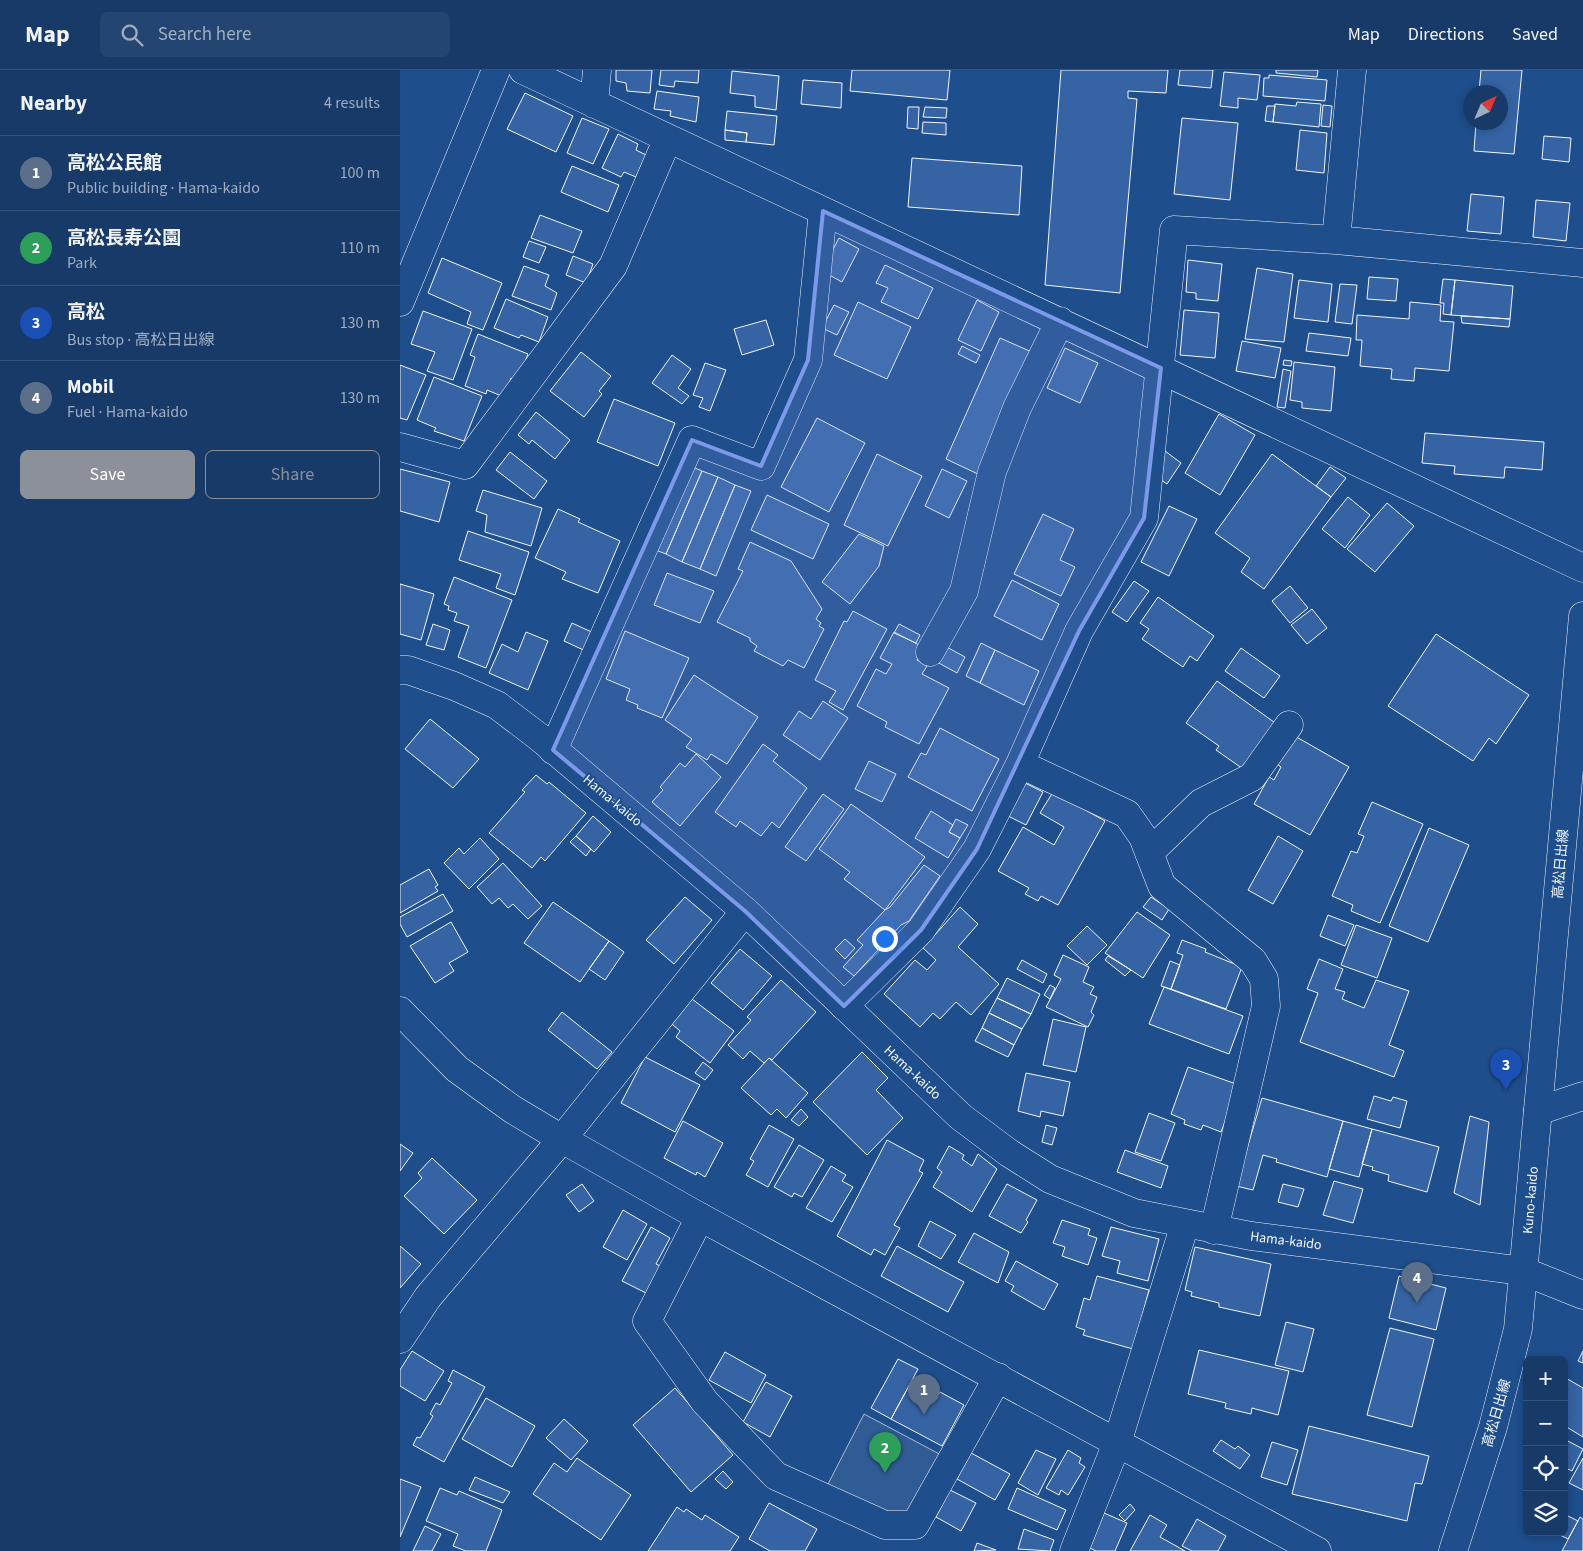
<!DOCTYPE html>
<html lang="en">
<head>
<meta charset="utf-8">
<style>
	body { margin:0; font-family:"Source Sans 3","Noto Sans JP",sans-serif; background:#244571; color:#f1f3f6 }
	.controls { position:absolute; right:15px; bottom:15px; display:grid; overflow:hidden; border-radius:8px; box-shadow:0 2px 8px #0003 }
	.controls button { width:45px; height:45px; display:grid; place-items:center; padding:0; border:0; border-bottom:1px solid #36547d; background:#173a69; color:#f1f3f6; font:25px sans-serif }
	.compass { position:absolute; left:1063px; top:15px; width:45px; height:45px; border-radius:50%; background:#173a69; box-shadow:0 2px 8px #0003; rotate:44deg }
	.you { position:absolute; left:484px; top:868px; width:18px; height:18px; margin:-12px; border:4px solid #fff; border-radius:50%; background:#1a73e8; box-shadow:0 0 0 8px #1a73e833 }
	.badge { display:grid; place-items:center; width:32px; height:32px; border-radius:50%; background:#8c9099; color:#fff; font-size:16px; font-weight:700 }
	.pin { position:absolute; translate:-50% -41px; filter:drop-shadow(0 1px 2px #0008) }
	.pin::after { content:''; position:absolute; top:26px; width:18px; height:15px; background:inherit; clip-path:polygon(0 0,100% 0,50% 100%) }
	.list { margin:0; padding:0; list-style:none }
	h2 { display:flex; justify-content:space-between; align-items:center; height:65px; margin:0; padding:0 20px; font-size:21px }
	h2 small { font-size:16px; font-weight:400; color:#9eadc0 }
	.list li { display:grid; grid-template-columns:32px 1fr auto; gap:15px; align-items:center; box-sizing:border-box; height:75px; padding:0 20px; border-top:1px solid #36547d }
	.list b { display:block; font-size:19px; white-space:nowrap }
	.list p { margin:0; font-size:16px; white-space:nowrap; color:#9eadc0 }
	.list em { font-size:16px; font-style:normal; color:#9eadc0 }
	.actions { display:flex; gap:10px; padding:15px 20px }
	.actions a { flex:1; padding:11px 0; border:1px solid #8c9099; border-radius:8px; text-align:center; font-size:18px; color:#8c9099 }
	.actions .main { background:#8c9099; color:#fff }
	.icon { flex:none; width:28px; height:28px; fill:none; stroke:currentColor; stroke-width:2; stroke-linecap:round; stroke-linejoin:round }
	.map { position:relative; flex:none; width:1183px; height:1481px; overflow:hidden }
	header { display:flex; align-items:center; gap:30px; box-sizing:border-box; height:70px; padding:0 25px; background:#173a69; border-bottom:1px solid #36547d }
	header strong { font-size:24px }
	nav { display:flex; gap:28px; margin-inline-start:auto; font-size:18px }
	.search { width:350px; height:45px; background:#244571; display:flex; align-items:center; gap:12px; box-sizing:border-box; padding:0 18px; border-radius:8px; color:#9eadc0; font-size:19px }
	main { display:flex }
	aside { flex:1; background:#173a69 }
	.map>svg:first-child { display:block }
</style>
</head>
<body>
<header>
<strong>Map</strong>
<div class="search"><svg class="icon" aria-label="search" viewBox="0 0 24 24"><circle cx="10" cy="10" r="6"/><path d="M15 15l6 6"/></svg>Search here</div>
<nav><a>Map</a><a>Directions</a><a>Saved</a></nav>
</header>
<main>
<aside>
<h2>Nearby<small>4 results</small></h2>
<ul class="list">
<li><span class="badge" style="background:#5c6f8a">1</span><div><b>高松公民館</b><p>Public building · Hama-kaido</p></div><em>100 m</em></li>
<li><span class="badge" style="background:#2e9e5b">2</span><div><b>高松長寿公園</b><p>Park</p></div><em>110 m</em></li>
<li><span class="badge" style="background:#1a4fb4">3</span><div><b>高松</b><p>Bus stop · 高松日出線</p></div><em>130 m</em></li>
<li><span class="badge" style="background:#5c6f8a">4</span><div><b>Mobil</b><p>Fuel · Hama-kaido</p></div><em>130 m</em></li>
</ul>
<div class="actions"><a class="main">Save</a><a>Share</a></div>
</aside>
<div class="map">
<svg width="1183" height="1481" viewBox="0 0 1183 1481">
	<rect width="100%" height="100%" fill="#1f4e8c"/>
	<path fill="#305b95" stroke="#a8bbd7" d="M464,1344L545,1387L513,1442L491,1448L426,1418Z"/>
	<path fill="#3563a3" stroke="#f2f6ff" d="M216,0H252L250,23L227,21L226,13L216,11Z
		M261,0H299L298,13L275,11L274,17L259,15Z
		M452,0H550L547,30L450,21Z
		M661,0H768L766,23L728,21V28L737,29L720,223L645,215Z
		M780,0H813L811,18L778,15Z
		M876,0H918L917,7L876,3Z
		M1081,0H1122L1114,84L1074,81L1076,52H1100V22H1079Z
		M332,1L379,6L376,40L355,37V26L330,23Z
		M824,2L860,5L857,30L838,28V38L820,36Z
		M869,5L927,10L925,31L863,26L864,8H869Z
		M403,10L442,13L441,38L401,34Z
		M257,21L299,27L296,52L270,46L271,41L254,39Z
		M125,23L173,46L156,82L107,59Z
		M897,32L921,34L919,57L873,52L875,34L896,36Z
		M923,35L932,36L930,57L921,56Z
		M867,36H875L873,52L865,51Z
		M508,37H519L518,59L507,58Z
		M525,37L547,38L546,48L523,47Z
		M327,41L377,46L374,75L346,72L347,63L325,60Z
		M182,48L209,59L193,94L167,83Z
		M782,48L838,53L830,130L774,124Z
		M523,52L546,53V65L522,63Z
		M325,60L347,63L346,72L325,70Z
		M900,60L927,63L924,103L896,100Z
		M218,64L238,74L236,80L246,85L236,107L224,102L221,107L202,98Z
		M1144,66L1171,68L1169,92L1142,89Z
		M512,88L622,96L619,145L508,137Z
		M172,96L219,115L208,142L161,122Z
		M1071,124L1104,127L1101,164L1067,161Z
		M1136,130L1170,133L1166,171L1133,167Z
		M140,145L182,161L173,183L131,168Z
		M439,168L459,179L442,212L422,201Z
		M129,171L146,177L139,193L123,187Z
		M173,186L193,194L186,213L166,205Z
		M42,188L102,213L83,260L67,254L71,242L28,223Z
		M788,190L822,194L818,231L796,229V223L786,222Z
		M485,195L533,218L518,249L481,232L488,218L476,213Z
		M124,196L149,205L145,216L157,223L151,240L112,226Z
		M857,198L893,204L884,272L845,269Z
		M969,207L998,209L996,231L967,229Z
		M1043,209L1055,210L1051,245L1043,244L1044,233H1040Z
		M899,210L932,214L928,252L894,248Z
		M1055,210L1113,216L1110,249L1051,245Z
		M940,214L957,215L952,254L935,252Z
		M106,229L148,247L139,272L121,265L119,268L94,258Z
		M577,230L599,242L581,281L558,270Z
		M458,232L511,257L487,309L434,285Z
		M1010,232L1041,235L1040,251L1054,252L1049,301L1015,298L1014,311L991,309L992,299L960,296L962,270H956L957,245L1009,249Z
		M434,235L449,242L437,265L422,258Z
		M784,240L819,243L815,288L780,285Z
		M23,241L72,259L53,310L27,301L35,282L11,274Z
		M1061,246L1110,249L1109,257L1062,253Z
		M366,250L374,275L342,285L334,259Z
		M909,263L951,268L948,286L906,281Z
		M78,264L128,284L118,311L111,308L104,327L87,320L86,324L65,316L75,287L70,285Z
		M600,268L634,283L580,405L546,389Z
		M842,271L881,278L875,308L836,301Z
		M562,276L580,285L576,293L558,284Z
		M665,278L698,293L680,333L647,318Z
		M181,282L211,306L199,321L202,324L184,347L150,321Z
		M272,285L291,299L278,318L289,326L282,334L252,313Z
		M884,290L892,291L891,296L883,295Z
		M894,292L935,297L931,341L902,338V332L890,330Z
		M305,293L326,300L310,341L299,337L303,328L293,325Z
		M0,295L26,305L7,350L0,348Z
		M883,299L891,301L885,338L877,337Z
		M34,307L82,326L64,371L34,361L36,358L17,350Z
		M214,329L275,353L258,396L197,372Z
		M136,342L170,370L155,389L132,370L129,374L118,365Z
		M819,344L855,365L820,425L785,403Z
		M417,348L465,373L429,442L381,417Z
		M1025,363L1144,372L1142,400L1105,397L1104,408L1054,404L1055,396L1022,393Z
		M765,381L781,393L767,414L758,408L757,391Z
		M110,382L147,411L134,429L96,400Z
		M477,384L522,406L488,476L444,455Z
		M872,384L931,427L864,519L841,502L850,488L815,463Z
		M288,395L302,401L266,484L253,479Z
		M930,397L946,408L931,427L916,416Z
		M0,399L50,412L39,452L0,441Z
		M542,399L567,411L549,448L525,436Z
		M302,401L318,407L282,492L266,484Z
		M318,407L335,415L300,499L282,492Z
		M335,415L351,421L316,506L300,499Z
		M83,420L142,438L131,476L85,462L87,445L76,441Z
		M367,425L429,454L413,489L351,460Z
		M948,427L970,445L945,478L922,459Z
		M987,433L1014,456L975,502L947,479Z
		M769,436L797,449L769,506L741,492Z
		M158,439L180,449L178,452L220,471L198,523L162,509L166,502L135,488Z
		M643,444L674,459L660,490L675,497L661,526L614,504Z
		M68,461L129,482L115,525L96,518L101,504L59,490Z
		M459,464L484,476L479,496L450,534L422,512Z
		M350,472L391,491L422,539L416,549L421,553L419,556L424,559L404,598L388,590L383,596L354,581L357,576L350,571V568L317,552L343,501L338,499Z
		M267,503L314,521L300,553L254,535Z
		M54,507L112,530L86,598L58,587L69,556L54,551L57,543L48,540L49,536L44,534Z
		M612,510L659,534L642,570L594,546Z
		M734,511L749,521L727,552L712,542Z
		M0,514L34,524L21,570L0,564Z
		M890,516L908,538L890,553L872,531Z
		M758,527L814,566L797,591L790,586L783,597L742,569L749,559L740,553Z
		M912,539L927,558L907,574L891,555Z
		M453,541L487,559L443,640L429,632L436,621L415,610L444,551L447,552Z
		M172,553L198,565L190,583L164,571Z
		M33,554L50,560L44,580L26,575Z
		M499,554L520,565L516,573L494,563Z
		M225,561L289,588L262,648L237,638L238,635L226,630L230,619L206,609Z
		M126,562L148,571L128,620L89,603L102,574L118,582Z
		M494,562L523,577L517,590L527,596L522,604L549,618L519,674L485,657L487,652L457,636L476,599L486,604L492,594L480,588Z
		M1036,564L1129,625L1096,674L1089,668L1073,691L988,636Z
		M581,573L595,580L580,613L566,606Z
		M543,575L565,587L557,603L535,591Z
		M841,578L880,606L864,628L825,601Z
		M595,580L639,601L624,635L580,613Z
		M294,605L358,647L327,694L311,684L307,690L286,677L292,669L265,650Z
		M817,611L878,655L846,701L816,680L819,676L786,653Z
		M423,631L448,648L420,690L383,665L399,641L411,649Z
		M30,649L79,689L53,718L5,679Z
		M540,658L599,689L572,741L508,707L521,683L526,685Z
		M893,665L949,697L910,765L854,734L869,707L874,710L881,697L877,694Z
		M363,674L378,685L373,691L407,718L379,758L372,752L361,766L340,751L336,757L315,742Z
		M296,684L321,707L280,756L252,732L263,720L260,717L280,693L285,697Z
		M469,691L496,704L482,732L455,719Z
		M136,705L147,714L149,712L186,743L145,791L141,787L132,798L89,763L125,722L122,720Z
		M623,712L643,722L626,755L606,745Z
		M653,722L705,751L658,835L641,826L638,831L625,824L629,818L598,801L623,757L654,775L664,757L640,743Z
		M423,724L444,739L406,791L385,777Z
		M972,732L1023,754L980,853L951,841L953,835L932,826L951,781L957,783L964,766L958,764Z
		M451,734L525,787L485,840L444,809L450,802L419,779Z
		M531,741L553,755L549,762L560,768L548,788L515,768Z
		M193,746L211,762L194,782L176,766Z
		M556,749L568,755L560,768L549,762Z
		M1029,758L1069,775L1028,872L989,856Z
		M176,766L191,779L186,786L170,772Z
		M878,766L903,781L873,834L848,820Z
		M80,768L99,789L69,819L44,793L59,778L64,784Z
		M103,793L142,836L128,849L113,834L108,838L99,828L92,834L77,817Z
		M524,795L540,806L509,851L501,855L454,906L443,897L463,875L457,870L485,840L490,837Z
		M29,799L38,815L35,817L38,821L0,843V815Z
		M43,824L53,841L7,867L0,854V847Z
		M285,827L312,850L274,894L246,870Z
		M751,827L769,839L762,850L743,837Z
		M153,832L209,871L180,912L124,873Z
		M560,837L578,854L558,877L599,914L571,945L556,932L540,949L533,943L520,957L484,924L515,890L527,900L536,890L523,878Z
		M737,842L770,865L743,908L705,883Z
		M928,845L954,855L945,876L920,866Z
		M51,852L68,882L49,893L54,901L35,913L10,876Z
		M956,855L992,868L977,908L941,895Z
		M687,856L707,875L687,895L667,876Z
		M445,869L455,878L445,889L435,879Z
		M782,870L806,879L805,882L842,897L826,939L771,919L783,885L777,883Z
		M209,871L224,882L205,910L189,899Z
		M340,879L372,906L343,940L311,913Z
		M663,885L689,897L683,912L694,917L690,924L697,927L691,942L694,945L688,957L646,937L661,909L654,905Z
		M708,886L731,900L725,906L705,890Z
		M919,889L943,899L935,919L945,922L942,929L964,938L976,910L1009,921L989,975L1004,981L994,1007L900,972L918,923L907,919Z
		M622,890L647,904L643,913L617,899Z
		M770,891L780,895L771,919L761,916Z
		M607,908L640,924L631,944L597,928Z
		M381,910L416,942L372,990L369,988L364,993L350,981L343,989L328,975L351,950L347,947Z
		M650,915L655,918L650,929L644,925Z
		M764,917L843,946L829,984L749,954Z
		M597,928L631,944L622,959L589,943Z
		M292,929L334,961L310,993L276,967L280,961L272,954Z
		M162,942L212,982L197,999L148,960Z
		M589,943L622,959L614,975L582,958Z
		M653,949L686,957L676,1002L643,995Z
		M582,958L614,975L608,987L575,971Z
		M462,982L488,1008L476,1020L503,1048L467,1085L413,1032Z
		M245,987L300,1015L275,1062L221,1033Z
		M369,988L408,1023L386,1048L377,1039L371,1045L341,1018Z
		M303,992L313,1000L305,1010L295,1003Z
		M788,997L839,1015L821,1062L803,1055L801,1060L784,1054L785,1050L771,1044Z
		M626,1003L670,1012L663,1046L641,1041L640,1047L618,1041Z
		M974,1026L991,1031L993,1027L1007,1031L1000,1058L967,1049Z
		M862,1028L943,1051L927,1107L876,1092L877,1089L863,1085L853,1120L836,1116Z
		M401,1039L408,1047L399,1056L391,1050Z
		M749,1043L775,1053L761,1091L735,1082Z
		M1070,1046L1089,1052L1080,1135L1054,1123Z
		M283,1051L323,1073L305,1107L297,1102L296,1105L264,1088Z
		M943,1051L972,1059L959,1107L929,1099Z
		M369,1055L394,1069L368,1117L346,1105L354,1091L350,1089Z
		M646,1055L657,1058L652,1075L642,1072Z
		M972,1059L1039,1077L1027,1122L988,1111L989,1105L972,1100L973,1097L962,1094Z
		M487,1070L524,1090L519,1101L523,1103L494,1155L500,1158L485,1185L474,1179L471,1185L437,1166Z
		M0,1074L13,1083L0,1101Z
		M399,1075L424,1090L402,1127L394,1123L392,1127L374,1117Z
		M549,1076L564,1085L562,1089L572,1096L578,1084L597,1099L572,1142L533,1117L542,1102L537,1098Z
		M725,1080L768,1096L761,1118L717,1102Z
		M32,1088L77,1130L44,1164L4,1126L22,1108L18,1103Z
		M431,1096L446,1105L442,1111L453,1117L432,1152L406,1138Z
		M934,1111L963,1119L953,1153L923,1145Z
		M182,1114L194,1131L179,1142L166,1125Z
		M607,1114L637,1130L626,1150L628,1152L621,1163L589,1146Z
		M883,1114L904,1119L898,1137L878,1132Z
		M223,1140L247,1154L227,1190L203,1177Z
		M662,1150L690,1159L688,1165L697,1168L688,1195L662,1186L665,1177L653,1173Z
		M530,1151L556,1165L541,1189L518,1176Z
		M251,1157L270,1168L256,1194L260,1196L246,1223L222,1211Z
		M711,1157L759,1169L748,1211L717,1203L720,1191L702,1186Z
		M574,1163L609,1182L598,1213L558,1192Z
		M0,1176L21,1194L0,1218Z
		M497,1176L564,1212L548,1242L481,1206Z
		M795,1177L871,1194L860,1246L819,1237V1233L791,1226L792,1222L785,1220Z
		M616,1191L658,1214L644,1240L611,1221L614,1216L605,1211Z
		M697,1206L749,1220L733,1279L683,1265L685,1260L676,1257L684,1228L690,1230Z
		M999,1206L1046,1218L1036,1260L989,1248Z
		M886,1252L914,1259L903,1302L875,1295Z
		M990,1258L1034,1269L1012,1357L967,1345Z
		M799,1280L889,1301L878,1345L852,1338L851,1344L825,1338L826,1333L788,1324Z
		M12,1281L44,1301L25,1331L0,1316V1300Z
		M1183,1281V1293L1178,1291Z
		M325,1282L366,1305L351,1333L309,1310Z
		M498,1289L518,1299L491,1349L471,1338Z
		M53,1300L85,1317L44,1392L13,1375L17,1367L20,1368L33,1346L30,1344L36,1333L40,1335L52,1313L48,1311Z
		M1164,1307L1183,1318V1367L1165,1356L1168,1352L1164,1350Z
		M366,1312L392,1326L370,1367L343,1352Z
		M511,1312L537,1326L540,1322L564,1335L542,1376L491,1349Z
		M275,1318L333,1385L291,1422L233,1355Z
		M86,1328L135,1356L112,1397L62,1369Z
		M164,1349L188,1371L171,1390L146,1368Z
		M909,1356L1029,1386L1022,1414L1015,1413L1007,1451L892,1424Z
		M1164,1369L1183,1379L1172,1401L1164,1397Z
		M821,1370L835,1379L838,1376L850,1385L840,1399L813,1381Z
		M872,1372L898,1380L887,1415L861,1407Z
		M636,1380L656,1389L638,1425L618,1413Z
		M668,1380L681,1388L679,1393L685,1397L668,1425L661,1420L659,1425L646,1418Z
		M571,1383L610,1404L595,1430L557,1409Z
		M177,1388L231,1425L201,1470L133,1424L154,1393L167,1402Z
		M1183,1388V1420L1169,1413Z
		M323,1401L333,1412L326,1419L315,1409Z
		M75,1407L110,1422L103,1433L69,1420Z
		M0,1409L21,1417L0,1467Z
		M40,1418L57,1425L59,1421L102,1440L86,1481H66L53,1476L58,1464L26,1451Z
		M617,1418L666,1440L657,1460L608,1439Z
		M550,1420L576,1433L561,1461L536,1447Z
		M369,1433L417,1459L405,1481H370L349,1469Z
		M730,1434L735,1440L725,1451L719,1445Z
		M277,1437L284,1442L286,1439L302,1450L305,1445L339,1467L330,1481H248Z
		M704,1443L727,1453L715,1481H696L690,1478Z
		M750,1445L767,1455L760,1467L785,1481H730Z
		M1166,1445L1178,1451L1168,1469L1156,1463L1164,1462Z
		M1180,1447L1183,1449V1481H1162Z
		M797,1449L826,1466L818,1481H792L782,1476Z
		M25,1456L41,1464L32,1481H13Z
		M624,1459L654,1470L650,1481L618,1479Z
		M577,1473L596,1480L574,1481Z"/>
	<g fill="none" stroke-linecap="round" stroke-linejoin="round">
		<defs>
			<path id="street" d="M123,0L1183,498
				M952,0L936,170L1183,193
				M194,34L197,0
				M0,232L96,0
				M0,377L65,395L213,196L268,68
				M530,582L564,521L592,402L617,338L660,251
				M153,680L292,370L361,396L408,290L423,141
				M620,694L727,744L743,767L762,816L853,891L864,909L866,936L814,1160
				M749,783L801,733L852,707L889,655
				M444,936L521,860L577,779L620,694L679,561L744,448L774,160L936,170
				M1138,1041L1183,1026
				M300,1147L247,1251L305,1332L376,1406L485,1455H515L598,1307
				M0,1269L28,1227L162,1069L345,841
				M674,1481L717,1373L785,1154"/>
			<path id="secondary" d="M0,600H8L54,616L97,635L139,667L345,841L561,1047L609,1083L650,1109L734,1143L851,1166L1123,1201L1183,1225
				M0,941L57,999L112,1039L162,1069L300,1147L917,1481
				M1053,1481L1093,1357L1118,1259L1183,546"/>
		</defs>
		<use href="#street" stroke="#f2f6ff" stroke-width="29"/>
		<use href="#secondary" stroke="#f2f6ff" stroke-width="29"/>
		<use href="#street" stroke="#1f4e8c" stroke-width="28"/>
		<use href="#secondary" stroke="#1f4e8c" stroke-width="28"/>
	</g>
	<path fill="#7d9aea" fill-opacity="0.2" stroke="#7d9aea" stroke-width="4" stroke-linejoin="round" d="M423,141L761,298L744,448L679,561L577,779L521,860L444,936L345,841L153,680L292,370L361,396L408,290Z"/>
	<g text-anchor="middle" stroke-width="4" stroke-linejoin="round" paint-order="stroke">
		<g font-size="14" fill="#f2f6ff" stroke="#1f4e8c">
			<text transform="translate(213 730) rotate(40)" y="5">Hama-kaido</text>
			<text transform="translate(1160 794) rotate(-85)" y="5">高松日出線</text>
			<text transform="translate(513 1002) rotate(43)" y="5">Hama-kaido</text>
			<text transform="translate(1130 1130) rotate(-85)" y="5">Kuno-kaido</text>
			<text transform="translate(886 1170) rotate(7)" y="5">Hama-kaido</text>
			<text transform="translate(1096 1343) rotate(-74)" y="5">高松日出線</text>
		</g>
	</g>
</svg>
<div class="controls">
<button>+</button>
<button>−</button>
<button><svg class="icon" aria-label="locate" viewBox="0 0 24 24"><circle cx="12" cy="12" r="6"/><path d="M12 2v4M12 18v4M2 12h4M18 12h4"/></svg></button>
<button><svg class="icon" aria-label="layers" viewBox="0 0 24 24"><path d="M12 4l9 5-9 5-9-5zM3 14l9 5 9-5"/></svg></button>
</div>
<svg class="compass" viewBox="-18 -18 36 36"><path d="M0-13l5 13h-10z" fill="#e53935"/><path d="M0 13l5-13h-10z" fill="#9eadc0"/></svg>
<div class="you"></div>
<div class="pin badge" style="left:524px;top:1345px;background:#5c6f8a">1</div>
<div class="pin badge" style="left:485px;top:1403px;background:#2e9e5b">2</div>
<div class="pin badge" style="left:1106px;top:1020px;background:#1a4fb4">3</div>
<div class="pin badge" style="left:1017px;top:1233px;background:#5c6f8a">4</div>
</div>
</main>
</body>
</html>
